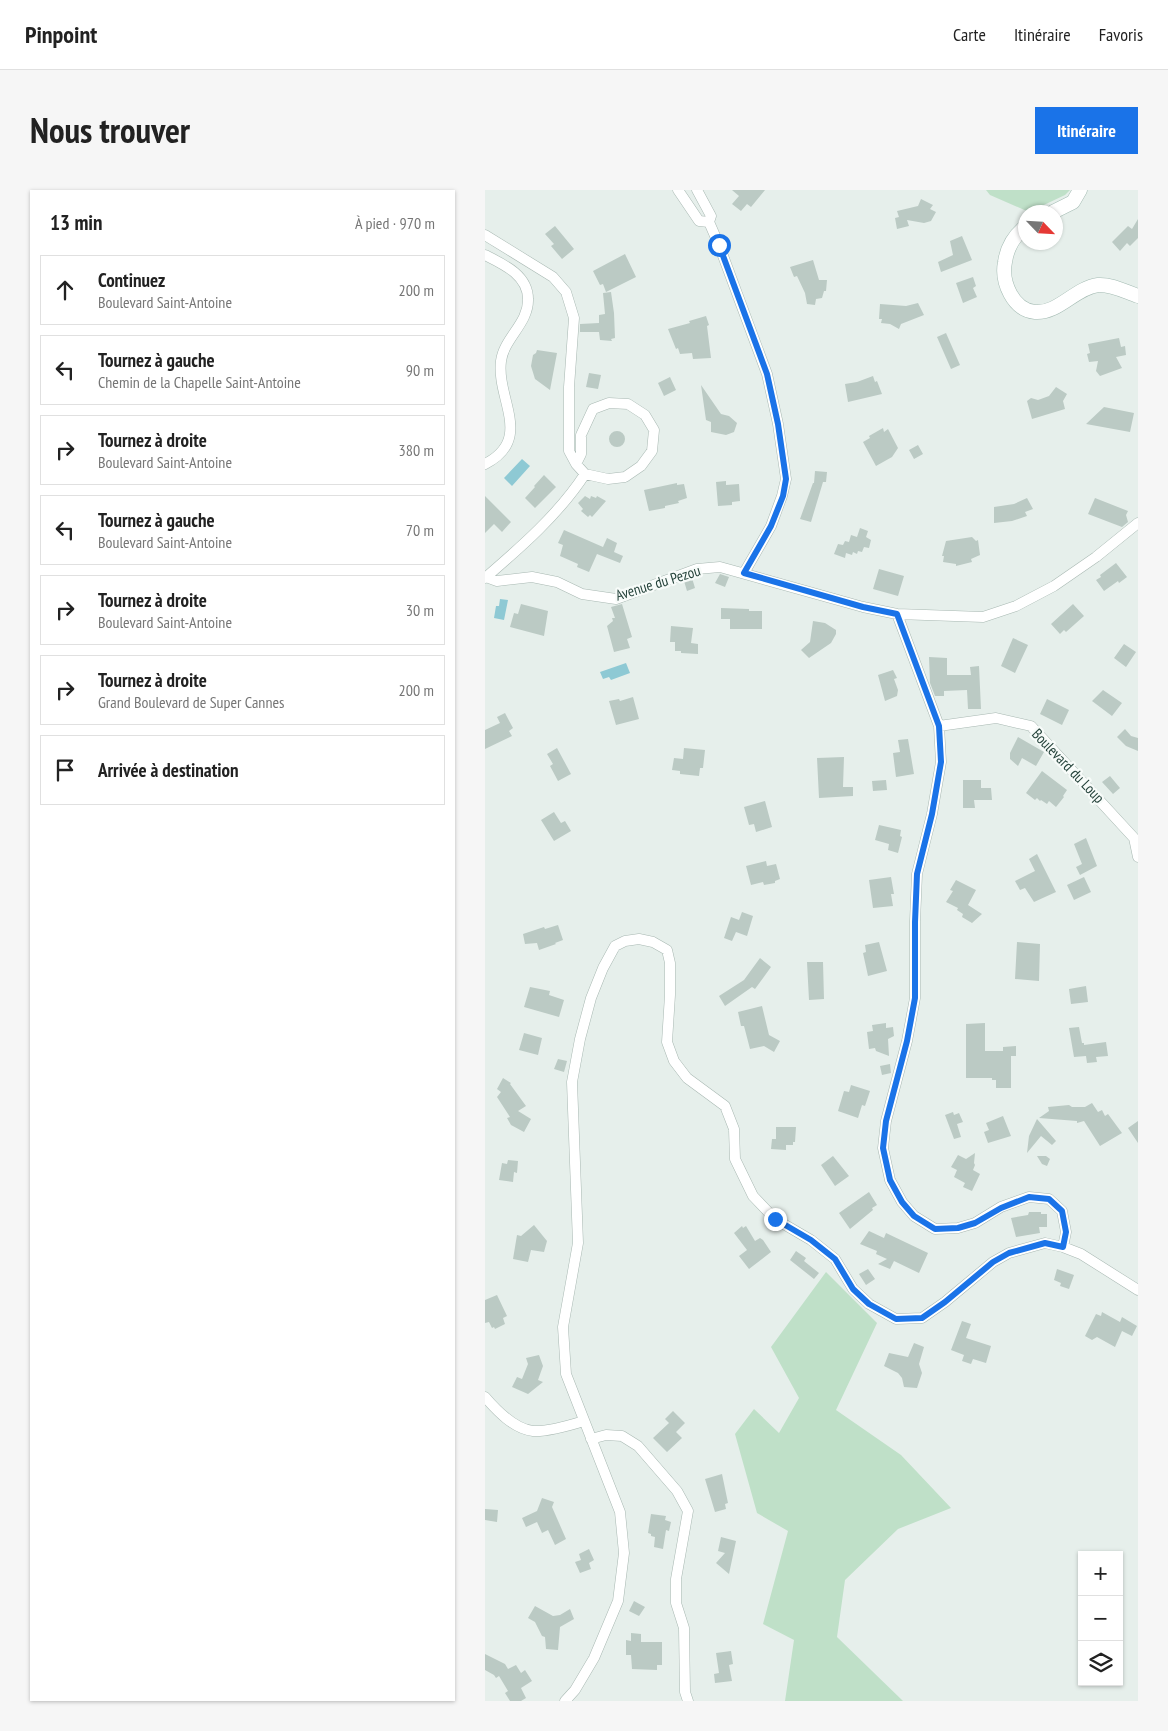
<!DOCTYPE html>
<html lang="fr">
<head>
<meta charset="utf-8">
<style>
	body { margin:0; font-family:"PT Sans Narrow",sans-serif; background:#f6f6f6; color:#222 }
	.controls { position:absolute; right:15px; bottom:15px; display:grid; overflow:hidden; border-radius:0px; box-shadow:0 1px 4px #0004 }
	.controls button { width:45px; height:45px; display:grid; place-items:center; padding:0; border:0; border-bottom:1px solid #e0e0e0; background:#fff; color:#222; font:25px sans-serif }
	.compass { position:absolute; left:533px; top:15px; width:45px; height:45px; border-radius:50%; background:#fff; box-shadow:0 1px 4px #0004; rotate:115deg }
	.stop { position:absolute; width:15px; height:15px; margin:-11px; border:4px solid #1a73e8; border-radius:50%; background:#fff }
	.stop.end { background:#1a73e8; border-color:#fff; box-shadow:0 1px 5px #0008 }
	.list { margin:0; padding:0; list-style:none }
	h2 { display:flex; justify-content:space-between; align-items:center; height:65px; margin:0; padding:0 20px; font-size:21px }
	h2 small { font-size:16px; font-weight:400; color:#767676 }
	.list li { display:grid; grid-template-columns:32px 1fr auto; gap:15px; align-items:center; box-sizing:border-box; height:70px; margin:0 10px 10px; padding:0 10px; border:1px solid #e0e0e0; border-radius:0px }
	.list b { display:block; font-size:19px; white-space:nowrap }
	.list p { margin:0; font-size:16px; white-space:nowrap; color:#767676 }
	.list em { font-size:16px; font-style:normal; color:#767676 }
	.icon { flex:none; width:28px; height:28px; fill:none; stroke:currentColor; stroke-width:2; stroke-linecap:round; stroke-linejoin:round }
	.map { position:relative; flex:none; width:653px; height:1511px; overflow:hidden; border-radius:0px }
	header { display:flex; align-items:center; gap:30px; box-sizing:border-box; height:70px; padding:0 25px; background:#fff; border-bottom:1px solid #e0e0e0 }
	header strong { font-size:24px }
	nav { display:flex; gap:28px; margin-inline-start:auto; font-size:18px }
	.intro { display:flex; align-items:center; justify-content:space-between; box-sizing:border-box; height:120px; padding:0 30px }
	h1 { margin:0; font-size:35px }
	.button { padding:12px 22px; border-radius:0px; background:#1a73e8; color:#fff; font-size:18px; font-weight:700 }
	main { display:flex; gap:30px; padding:0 30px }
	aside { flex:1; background:#fff; border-radius:0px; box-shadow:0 1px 4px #0004 }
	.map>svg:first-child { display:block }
</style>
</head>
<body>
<header>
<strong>Pinpoint</strong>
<nav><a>Carte</a><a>Itinéraire</a><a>Favoris</a></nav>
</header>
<div class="intro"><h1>Nous trouver</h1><a class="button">Itinéraire</a></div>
<main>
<aside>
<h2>13 min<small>À pied · 970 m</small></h2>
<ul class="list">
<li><svg class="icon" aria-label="ahead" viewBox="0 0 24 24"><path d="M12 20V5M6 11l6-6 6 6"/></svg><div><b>Continuez</b><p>Boulevard Saint-Antoine</p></div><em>200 m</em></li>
<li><svg class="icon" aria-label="left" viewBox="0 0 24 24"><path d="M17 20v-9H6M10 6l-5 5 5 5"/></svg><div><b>Tournez à gauche</b><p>Chemin de la Chapelle Saint-Antoine</p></div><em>90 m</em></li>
<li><svg class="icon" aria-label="right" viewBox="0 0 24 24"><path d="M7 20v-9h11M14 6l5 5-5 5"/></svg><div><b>Tournez à droite</b><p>Boulevard Saint-Antoine</p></div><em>380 m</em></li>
<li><svg class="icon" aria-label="left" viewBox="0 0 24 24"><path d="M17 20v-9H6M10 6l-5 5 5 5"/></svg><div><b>Tournez à gauche</b><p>Boulevard Saint-Antoine</p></div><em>70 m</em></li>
<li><svg class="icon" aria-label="right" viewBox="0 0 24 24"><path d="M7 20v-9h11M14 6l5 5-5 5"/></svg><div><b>Tournez à droite</b><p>Boulevard Saint-Antoine</p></div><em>30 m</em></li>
<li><svg class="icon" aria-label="right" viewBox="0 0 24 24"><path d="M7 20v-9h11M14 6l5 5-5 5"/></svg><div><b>Tournez à droite</b><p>Grand Boulevard de Super Cannes</p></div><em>200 m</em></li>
<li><svg class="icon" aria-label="arrive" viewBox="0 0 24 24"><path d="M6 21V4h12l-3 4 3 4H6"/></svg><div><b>Arrivée à destination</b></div></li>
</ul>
</aside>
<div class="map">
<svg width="653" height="1511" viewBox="0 0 653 1511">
	<rect width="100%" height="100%" fill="#e6efeb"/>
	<path fill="#bfe0c8" d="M501,0H585L580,5L544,22L505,5Z
		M341,1082L392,1133L351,1220L416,1265L466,1318L413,1339L360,1390L352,1447L418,1511H300L309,1450L278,1434L303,1341L272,1323L250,1244L269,1219L294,1243L314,1208L286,1157Z"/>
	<path fill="#8ec9d4" d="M37,269L45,276L27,296L19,288Z
		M15,409L23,410L19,430L9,428L11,416H14Z
		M141,473L145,483L126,490L124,487L118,489L115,482Z"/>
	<path fill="#bbcac4" d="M247,0H280L266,17L262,14L256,21L247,14L254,6Z
		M436,9L448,15L445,19L451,22L446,31L439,33L422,30L424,36L412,39L410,28L414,27L412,21L433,16Z
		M653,29V48L645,56L642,53L635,61L627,52L643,36L647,39Z
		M70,36L89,59L77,69L66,56L69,54L60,44Z
		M477,46L487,70L456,82L453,72L468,65L465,51Z
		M140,64L151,87L121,102L118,94L115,95L108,81Z
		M328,70L334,90H342L341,101H339L337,108L331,109L330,115L322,114L320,103L312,86L309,87L305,77Z
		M488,87L491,96L488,98L492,107L478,113L471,93Z
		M126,102L129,123L130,148L126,149L127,151L115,150L114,142H95V134L114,133V125L120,124L118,103Z
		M433,113L439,125L416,134L414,139L405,134L396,133L397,129H394L395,114L421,116Z
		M221,126L224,135L222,136L226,168L208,169L207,163L195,164L193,158L191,159L183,139L205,133L204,131Z
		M461,143L475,175L466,179L452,147Z
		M634,148L636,157L640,156L641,165L631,167L637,178L615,186L611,181L613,171L604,172L602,164L605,163L603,154Z
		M52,160L72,163L65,200L50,189L46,176L48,165L51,163Z
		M104,183L116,185L113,199L101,197Z
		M388,186L390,192L392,191L397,204L363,212L360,194L372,192Z
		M185,187L191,200L179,206L173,193Z
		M216,195L236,224L244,226L252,233L249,242L241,245L226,242V232L221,230Z
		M571,197L582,204L578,211L580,219L547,229L542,211L546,208L553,210L564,206Z
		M619,217L649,223L645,242L601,234Z
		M398,238L399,242L403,239L413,258L407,267L391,276L378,252L385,248L384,246Z
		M124 249a8 8 0 1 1 16 0a8 8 0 1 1-16 0Z
		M433,255L438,264L429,269L424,260Z
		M330,281L342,282L341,292H338L326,332L315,329L328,293H329Z
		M59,285L71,297L50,318L40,308L50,297L49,296Z
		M241,291V295L254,294L255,311L247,312V315L233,316L231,292Z
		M192,293V295L199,294L202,308L193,311L194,313L180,316V318L164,321L159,300Z
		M0,306L26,332L17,342L9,334L0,343Z
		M100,306L105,309L106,306L111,308L112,306L121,311L107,327L105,325L103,327L96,321L98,319L93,313Z
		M542,308L548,319L540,322L542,326L527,331L509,333V317L529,314Z
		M610,308L643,321L641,325L643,332L637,337L603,324Z
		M375,338L383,341L381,347L386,350L384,358L379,357L377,362L373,361L372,364L368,362L367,365L361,363L360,368L349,364L353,354L358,355L360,351L364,352L366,345L372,347Z
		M79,340L118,357L122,348L132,353L129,362L138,366L135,373L112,364L104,382L92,377L93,374L75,366L78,355L73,353Z
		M487,347L491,351L493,350L495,365L486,369L487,372L471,376V374L458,372L459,366H457L461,351Z
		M631,373L642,387L634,393L633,391L619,401L611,390L616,387L615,385Z
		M394,379L419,386L413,406L388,399Z
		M235,384L244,387L240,397L230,393Z
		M207,388L210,398L202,401L199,391Z
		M36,414L63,421L59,446L25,437L29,423L33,424Z
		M137,414L147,447L142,449L145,458L129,462L122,436L128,431L127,428H130L126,417Z
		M588,414L599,426L581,442L579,440L575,444L566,434Z
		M236,418L264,419V421H277V439H245V429H236Z
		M328,431L340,433L351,440V444L346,453L324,468L316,460L325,452Z
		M186,436L208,438L206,453L213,454V464L196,463V461H190V452H185Z
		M528,448L543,455L530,483L516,476Z
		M639,454L651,462L641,477L629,468Z
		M444,467L462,468V485H486L485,477L494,476L496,519H483L482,500L459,501V506H450L445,493Z
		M408,480L412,488L409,489L413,500L412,506L400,511L393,485Z
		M618,500L637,513L627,526L607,511Z
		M148,507L154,529L131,535L124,511L134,509L135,511Z
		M562,509L584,520L577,535L555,524Z
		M20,523L28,538L24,541L27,546L0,559V540L15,533L12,527Z
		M640,539L646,546L653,548V561L641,556L632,547Z
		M533,547L559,562L551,576L537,568L533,576L525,569V563Z
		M423,549L429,584L411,587L408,563L415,562L413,550Z
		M72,558L86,584L73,591L65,576L68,574L62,564Z
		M199,558L220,560L218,578H215L214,586L195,584V581L187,580L189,568L198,569Z
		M359,567L358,597H368V606L334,608L332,568Z
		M557,581L582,600L578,606L579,607L571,617L564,611L562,614L556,610L555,611L552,608L550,610L541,603Z
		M625,586L635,598L628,604L617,592Z
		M401,590L402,600L388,601L387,591Z
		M478,590H496V598H506L507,610H489L490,618H478Z
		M280,611L287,637L271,642L269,634L264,635L259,617Z
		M69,622L76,633L80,631L86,641L69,651L56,630Z
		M394,635L416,640L415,646L417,647L413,663L403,660L404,654L390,650Z
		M601,648L612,676L595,685L591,677L597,674L589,654Z
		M552,664L571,702L549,712L540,698L535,700L530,691L550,681L544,669Z
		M281,671L282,676L291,674L295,689L290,691V693L279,695L278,692L266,695L261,676Z
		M406,687L409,704H406L408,716L388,718L384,690Z
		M599,687L606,702L589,710L582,695Z
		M471,690L491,700L483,715L497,724L487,733L477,727L478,724L472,720L473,718L461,712L468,701L465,700Z
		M257,722L268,726L262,746L251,742L247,751L239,748L246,727L254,730Z
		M73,735L78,750L70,753L71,754L54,760L52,753L40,754L38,744L59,737L60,739Z
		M394,752L402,781L383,786L378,763L381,762L380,755Z
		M532,752L555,754L554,791L530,789Z
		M275,768L286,777L270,799L267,797L240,816L234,806L259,790Z
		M322,772H338L339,809L324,810Z
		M601,796L603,812L586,814L584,799Z
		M45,797L65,801L64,805L79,810L74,827L39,817Z
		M277,816L284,845L295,851L289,862L279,856L265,859L259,836H256L253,822Z
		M401,833V838L408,837L409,846L403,849L404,866L391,861L390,858L384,859L382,842L388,841L387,835Z
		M500,833V861H518V857L531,856V866H526V898H511V890H507V888H481V834Z
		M594,837L597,853H599V855L621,852L623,866L611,867L612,872L602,873L601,866L589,867L584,838Z
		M39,843L57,848L53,865L34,860Z
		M73,869L82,871L79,882L69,879Z
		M405,874L406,883L397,885L395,876Z
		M18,888L26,893L25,894L41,916L33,921L46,929L39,942L26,935L22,928L25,927L12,907L16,902L12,899Z
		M366,895L385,901L380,916L377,915L373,928L353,921L359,901L364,902Z
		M607,913L613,922L617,920L620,926L623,924L637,943L615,956L599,931L592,933V931L554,928L564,921L563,917L584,915L587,917H600Z
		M468,922L469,925L474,923L478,932L472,934L476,947L469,949L460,925Z
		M518,926L526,946L503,953L499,942L504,940L501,933Z
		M552,929L571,951L567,955L556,946L542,963L544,946Z
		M653,931V953L643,938Z
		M291,937H311L310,952H308V955H301V960L286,959L287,949H291Z
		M490,963L489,973L490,975L488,980L495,984L487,1001L478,997L480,993L469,987L472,980L466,977L473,965L481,969Z
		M348,966L364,986L350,996L336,975Z
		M552,966H561L565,969L562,976L557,974Z
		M23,970L33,971L32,983L29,982L28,992L14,990L17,973L22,974Z
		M384,1002L392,1015L387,1018L388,1020L365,1039L354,1023Z
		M544,1022H556V1024H562V1037H554L555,1043L531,1047L526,1028L543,1025Z
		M49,1035L62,1051L59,1062L46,1060L43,1072L28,1069L32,1045L36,1046Z
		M257,1036L258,1038L261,1036L270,1051L275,1048L278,1050L286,1062L264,1079L254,1066L262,1060L249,1043Z
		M384,1041L399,1048L401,1043L443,1063L434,1083L409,1071L405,1079L393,1074L402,1069L391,1064L392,1061L375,1054Z
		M311,1061L321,1068L319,1071L334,1083L329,1089L305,1070Z
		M383,1079L390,1089L381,1095L374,1084Z
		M572,1079L589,1085L584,1099L575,1096L576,1093L569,1090Z
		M12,1105L22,1126L18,1128L20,1134L10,1139L9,1137L7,1138L4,1132L0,1133V1110Z
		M617,1122L635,1132L637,1127L652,1136L647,1146L637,1141L630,1157L612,1147L607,1150L600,1146L611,1124L616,1126Z
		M477,1131L486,1134L481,1148L506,1156L501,1173L488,1169L486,1174L477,1171L479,1165L466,1160Z
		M429,1153L439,1157L434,1174L437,1183L432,1198L419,1197L417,1188L413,1183L399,1176L404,1163L423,1167Z
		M54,1165L58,1176L53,1190L58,1192L43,1204L27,1197L32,1187L37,1189L43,1174L41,1168Z
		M188,1221L200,1233L191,1242L197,1248L182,1262L168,1248L184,1233L180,1229Z
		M237,1284L243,1313L240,1314L241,1319L230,1322L220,1289Z
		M57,1308L69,1312L67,1317L81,1349L70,1355L63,1340L57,1343L52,1332L41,1337L37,1328L52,1321Z
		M0,1319L13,1320L12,1332L0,1330Z
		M166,1324L181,1326L180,1330L186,1332L184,1341L181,1340L178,1359L169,1357L170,1347L166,1346V1344L163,1343Z
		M236,1347L251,1351L244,1384L231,1373L240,1363L233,1361Z
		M104,1359L109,1370L104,1373L106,1379L95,1383L90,1372L96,1370L94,1364Z
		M149,1411L160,1417L154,1426L144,1421Z
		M50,1416L68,1426L75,1425L85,1419L89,1429L75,1437L73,1460L61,1459L60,1447L57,1446L50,1432L43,1428Z
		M146,1443L156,1444V1452H177V1475H172V1480L147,1479L146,1465H141V1450L146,1451Z
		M246,1461L248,1474L244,1475L247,1491L230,1493L229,1484L234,1483L231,1463Z
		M0,1464L20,1474L23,1479L31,1475L36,1483L40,1480L47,1491L36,1498L41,1508L36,1511H25L20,1503L23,1501L14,1486L11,1488L9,1485L0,1480Z"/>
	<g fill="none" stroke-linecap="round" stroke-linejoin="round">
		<defs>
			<path id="street" d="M193,0L214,31L224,32L226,26L212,0
				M224,32L234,55L282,184L293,234L301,289L297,306L286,336L259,383
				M0,45L68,87L81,102L89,128L84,197V261L91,274L100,284C74,324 36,357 0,388
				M0,65C18,74 43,85 43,109C44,133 19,148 16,171C11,209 49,249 0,274
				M91,274L96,264V245L108,219L124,213L143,214L160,225L169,240L167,261L156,276L140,287L123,289L100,284
				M1,387L12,391L47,387L72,392L97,404L131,409L212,379L235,377L378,417L412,424L498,427L531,416L569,396L611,367L653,333
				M412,424L454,536L456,572L447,624L432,684L430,731V808L422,851L401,931L398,958L405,990L417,1012L429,1026L450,1039L473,1038L490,1033L516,1017L544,1007L564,1009L577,1021L581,1042L578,1057
				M454,536L511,528L546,536L649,648L653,667
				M0,1207C12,1221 29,1239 48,1241C62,1242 86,1235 99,1231
				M106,1249L121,1245L137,1246L153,1256L192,1301L203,1321L191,1389V1413L199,1438L200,1502L203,1511
				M80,1511L90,1500L109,1468L133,1411L139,1363L135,1322L81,1184L78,1137L93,1053L87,892L95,849L106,808L118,778L130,756L140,751L154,749L168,752L182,760L185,773V805L182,852L189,871L202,888L240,916L249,939L250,969L268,1006L290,1029L326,1050L350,1069L368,1099L384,1114L411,1129L437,1128L460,1112L508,1072L524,1063L560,1053L578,1057L596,1064L653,1100"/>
			<path id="secondary" d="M568,22L588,12L595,0
				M540,37C529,46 522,58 520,72C516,92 528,120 550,122C573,124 590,98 613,95C627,94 641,102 653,106"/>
		</defs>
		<use href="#street" stroke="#a8b8b2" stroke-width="11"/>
		<use href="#secondary" stroke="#a4bbb3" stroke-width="15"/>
		<use href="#street" stroke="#fff" stroke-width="10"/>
		<use href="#secondary" stroke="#fff" stroke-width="14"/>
	</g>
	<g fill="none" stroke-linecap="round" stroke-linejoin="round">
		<path stroke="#1a73e8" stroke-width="6" d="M234,55L282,184L293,234L301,289L298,306L286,336L259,383L378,417L412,424L454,536L456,572L447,624L432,684L430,732V808L422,851L401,931L398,958L405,990L417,1012L429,1026L450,1039L473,1038L490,1033L516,1018L544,1007L564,1009L577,1021L581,1042L578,1057L560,1053L524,1063L508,1072L460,1112L437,1128L411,1129L384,1114L368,1099L350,1069L326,1050L290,1029"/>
	</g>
	<g text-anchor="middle" stroke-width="4.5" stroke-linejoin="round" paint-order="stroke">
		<g font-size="15" fill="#24423a" stroke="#f7fbf9">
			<text transform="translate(173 393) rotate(-17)" y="5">Avenue du Pezou</text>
			<text transform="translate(583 576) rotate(46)" y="5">Boulevard du Loup</text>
		</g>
	</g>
</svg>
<div class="controls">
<button>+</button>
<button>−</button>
<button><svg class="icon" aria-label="layers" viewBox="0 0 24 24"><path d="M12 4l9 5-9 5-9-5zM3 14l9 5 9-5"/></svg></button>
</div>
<svg class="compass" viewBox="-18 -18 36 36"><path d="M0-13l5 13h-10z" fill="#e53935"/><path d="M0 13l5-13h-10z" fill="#767676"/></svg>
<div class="stop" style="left:234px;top:55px"></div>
<div class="stop end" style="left:290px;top:1029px"></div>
</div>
</main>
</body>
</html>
